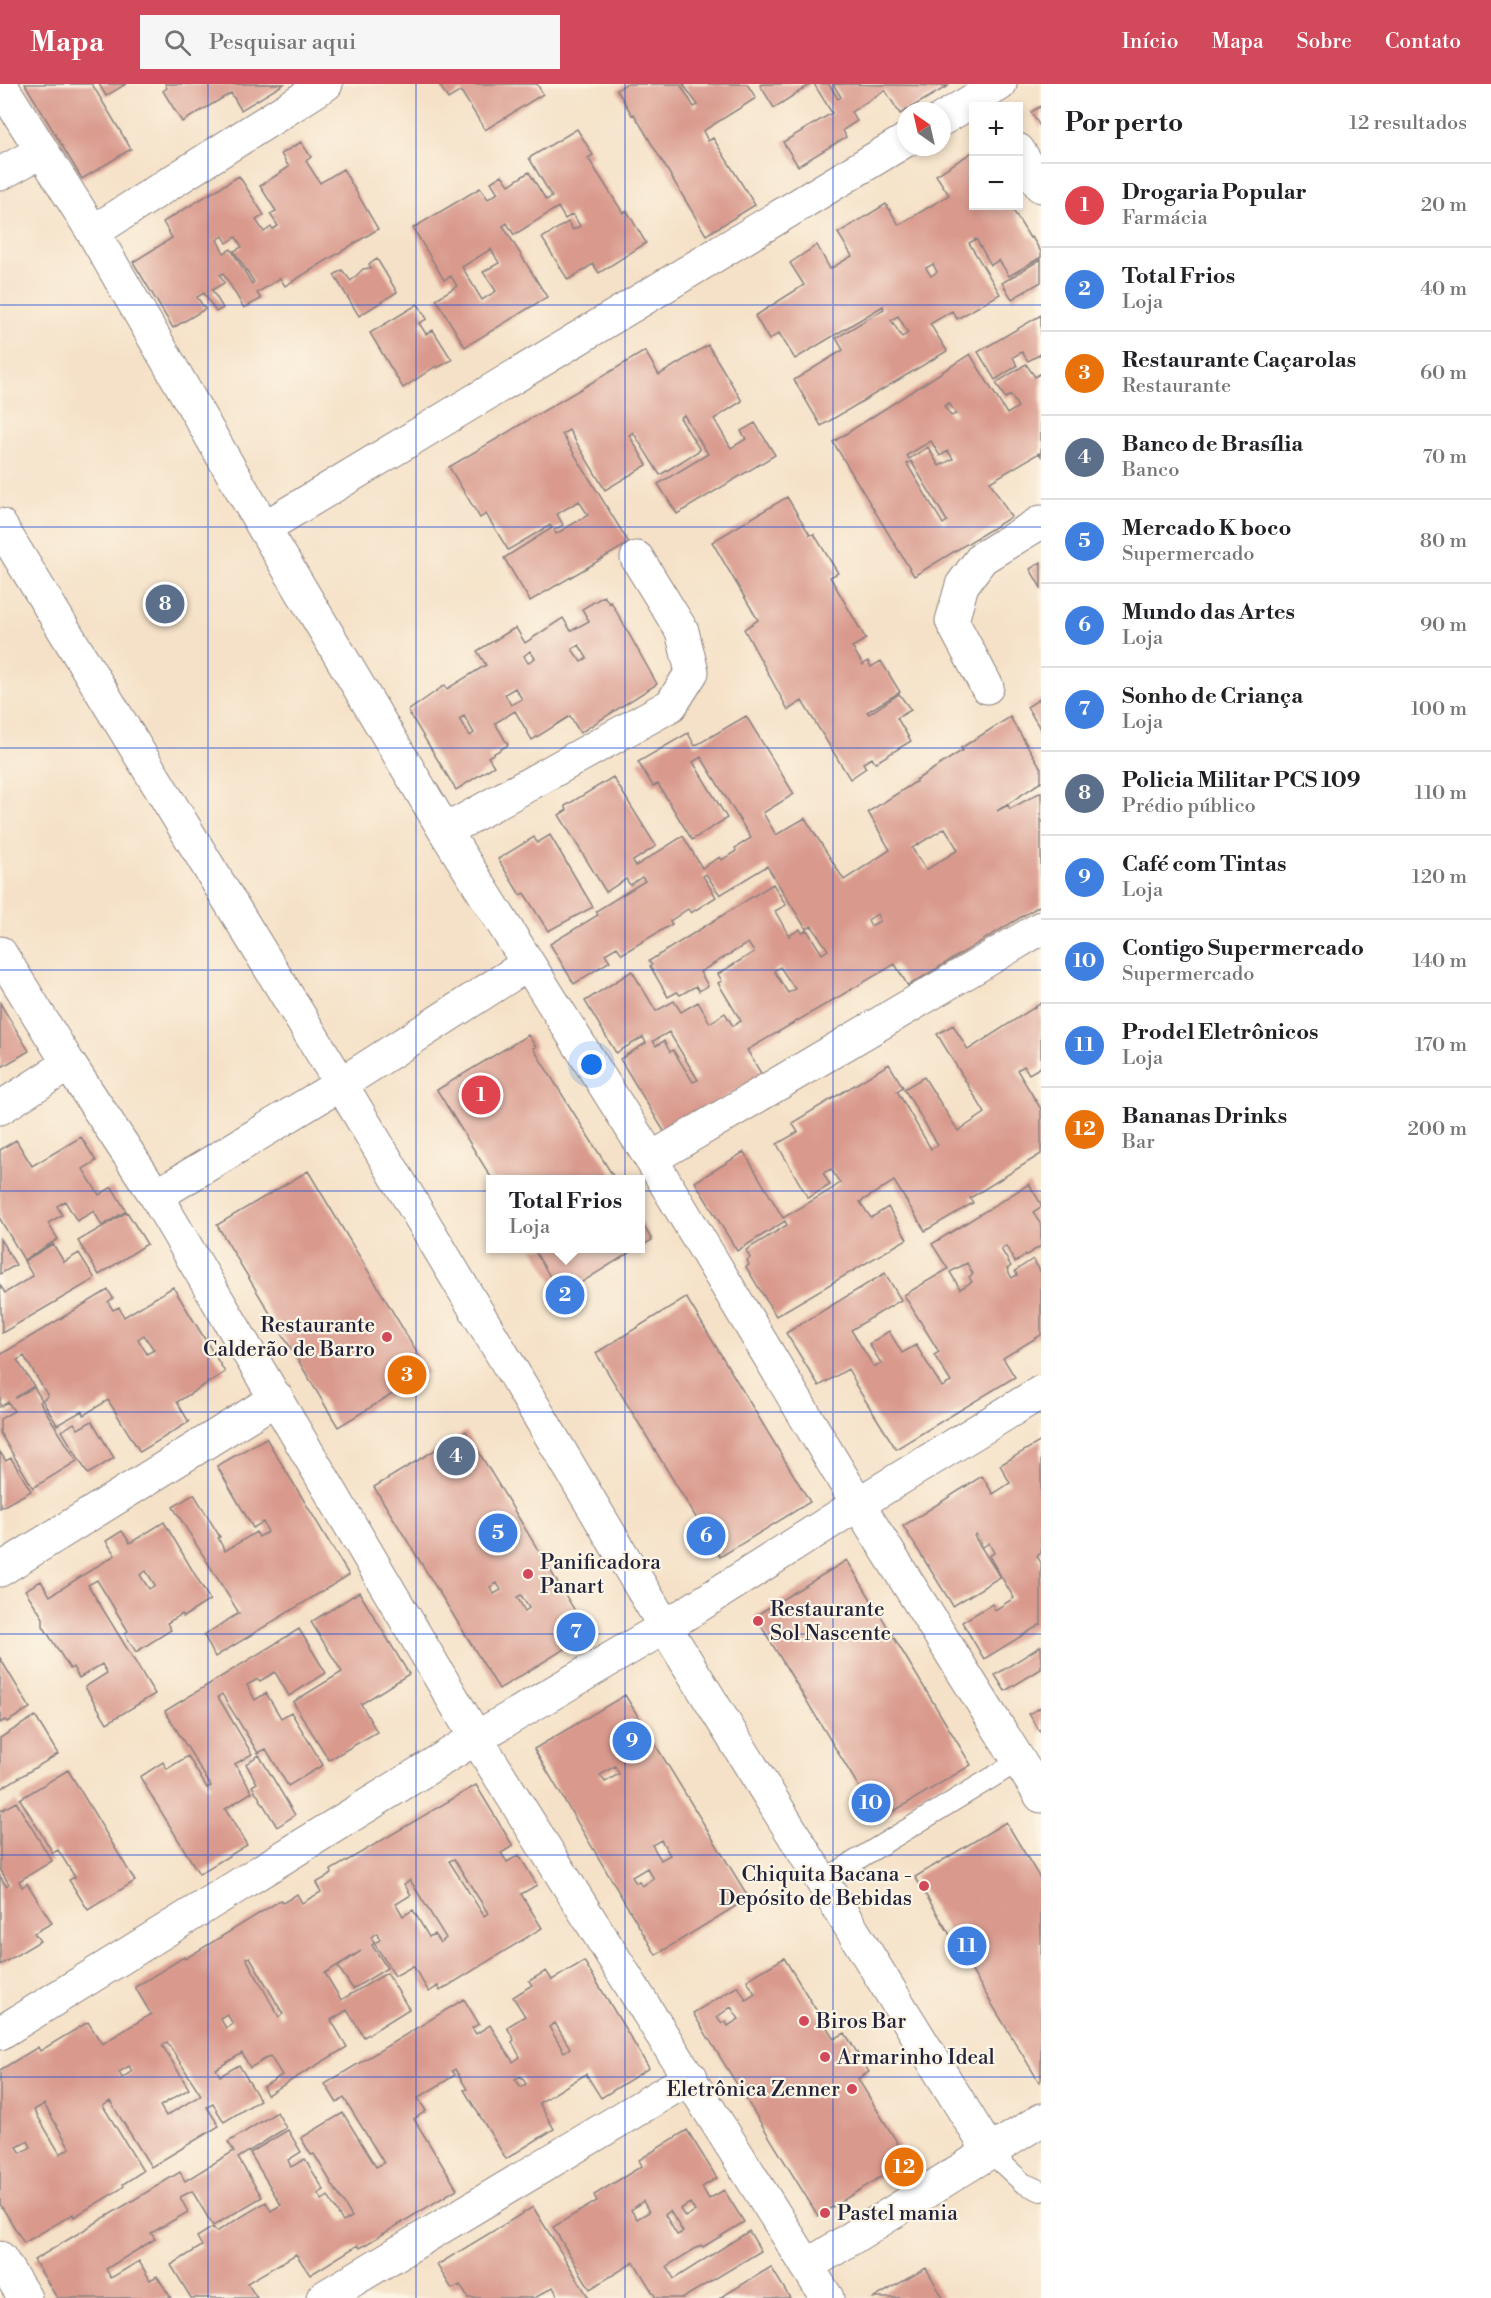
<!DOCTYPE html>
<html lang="pt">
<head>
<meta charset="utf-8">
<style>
	body { margin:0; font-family:"Libre Bodoni",serif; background:#f6f6f6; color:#202124 }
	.controls { position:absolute; right:18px; top:18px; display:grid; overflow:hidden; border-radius:0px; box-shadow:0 3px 9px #0003 }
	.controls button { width:54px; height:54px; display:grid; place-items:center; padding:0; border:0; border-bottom:2px solid #e0e0e0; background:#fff; color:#202124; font:30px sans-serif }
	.compass { position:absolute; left:897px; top:18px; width:54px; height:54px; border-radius:50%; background:#fff; box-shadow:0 3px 9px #0003; rotate:326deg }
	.you { position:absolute; left:592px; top:981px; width:21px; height:21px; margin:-15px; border:4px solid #fff; border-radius:50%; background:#1a73e8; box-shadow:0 0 0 9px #1a73e833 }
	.badge { display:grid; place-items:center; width:39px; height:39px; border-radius:50%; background:#d1495b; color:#fff; font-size:20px; font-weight:700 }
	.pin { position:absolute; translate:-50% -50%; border:3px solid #fff; box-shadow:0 2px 6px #0006 }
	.popup { position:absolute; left:486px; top:1091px; width:159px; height:78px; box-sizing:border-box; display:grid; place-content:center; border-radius:0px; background:#fff; filter:drop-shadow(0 2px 4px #0005); font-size:20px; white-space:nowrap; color:#757577 }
	.popup b { font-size:22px; color:#202124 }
	.popup::after { content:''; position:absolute; left:50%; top:100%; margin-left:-12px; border:12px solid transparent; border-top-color:#fff }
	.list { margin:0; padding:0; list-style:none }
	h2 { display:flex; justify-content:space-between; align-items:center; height:78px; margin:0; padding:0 24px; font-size:26px }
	h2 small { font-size:20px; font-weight:400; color:#757577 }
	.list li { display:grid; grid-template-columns:39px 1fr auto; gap:18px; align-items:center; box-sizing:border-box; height:84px; padding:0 24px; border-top:2px solid #e0e0e0 }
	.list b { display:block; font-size:22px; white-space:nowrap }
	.list p { margin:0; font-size:20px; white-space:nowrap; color:#757577 }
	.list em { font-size:20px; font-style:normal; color:#757577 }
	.icon { flex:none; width:33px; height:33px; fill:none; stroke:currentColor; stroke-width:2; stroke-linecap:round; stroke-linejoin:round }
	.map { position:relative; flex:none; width:1041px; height:2214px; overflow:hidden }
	header { display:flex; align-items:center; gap:36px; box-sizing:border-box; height:84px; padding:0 30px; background:#d1495b; color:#fff }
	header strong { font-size:28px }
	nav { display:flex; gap:33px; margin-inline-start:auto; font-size:21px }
	.search { width:420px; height:54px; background:#f6f6f6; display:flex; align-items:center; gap:15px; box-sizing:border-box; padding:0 21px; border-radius:0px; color:#757577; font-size:22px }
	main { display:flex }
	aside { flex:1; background:#fff }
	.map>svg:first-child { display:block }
</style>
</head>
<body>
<header>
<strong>Mapa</strong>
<div class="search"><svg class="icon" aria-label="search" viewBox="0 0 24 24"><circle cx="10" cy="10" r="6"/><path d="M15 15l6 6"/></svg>Pesquisar aqui</div>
<nav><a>Início</a><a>Mapa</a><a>Sobre</a><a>Contato</a></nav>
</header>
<main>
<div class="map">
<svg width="1041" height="2214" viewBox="0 0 1041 2214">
	<rect width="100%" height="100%" fill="#fcf5e5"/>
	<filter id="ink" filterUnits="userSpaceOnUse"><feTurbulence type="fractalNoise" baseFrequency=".0167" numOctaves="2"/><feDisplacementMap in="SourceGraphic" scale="12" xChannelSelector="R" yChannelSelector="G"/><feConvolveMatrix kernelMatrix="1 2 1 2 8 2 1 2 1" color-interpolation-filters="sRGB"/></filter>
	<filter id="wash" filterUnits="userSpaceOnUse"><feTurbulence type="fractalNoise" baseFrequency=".008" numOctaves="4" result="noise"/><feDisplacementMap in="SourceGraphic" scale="24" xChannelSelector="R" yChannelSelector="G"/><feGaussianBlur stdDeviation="1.35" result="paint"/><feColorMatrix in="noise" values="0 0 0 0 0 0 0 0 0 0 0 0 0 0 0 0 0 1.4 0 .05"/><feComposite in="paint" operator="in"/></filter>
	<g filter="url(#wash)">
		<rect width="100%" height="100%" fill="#f5e1c7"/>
		<g id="blocks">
			<path fill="#d99a8d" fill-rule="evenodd" d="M25,0H92L131,65L82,95Z
				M99,0H126L106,12Z
				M165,0H284L241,26L231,9L182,38L163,7L167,4Z
				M439,0H537L543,10L485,46L461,7L448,15Z
				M626,0H680L694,23L698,21L683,0H747L756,14L703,47L708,57L713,54L755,121L706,151L634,30L632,31L617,6Z
				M762,0H811L774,24L760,1Z
				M814,0H829L838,15L841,13L833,0L948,2L900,30L885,6L851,28L857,37L843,46L846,53L798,82L783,58L832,29Z
				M1041,22V44L1031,28Z
				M577,45L593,71L588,74L623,129L627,127L646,159L599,189L593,180L568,196L542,154L568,138L573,146L580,142L573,130L565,135L558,123L514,151L507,139L503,142L547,213L465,263L436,215L457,202L451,192L444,196L413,144L480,104L488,115L498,109L491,98L502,91L509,101L529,88L546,116L552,113L529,74ZM491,165L499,179L483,188L496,207L482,216L462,183Z
				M301,58L311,73L306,77L320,99L343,85L378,145L285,202L280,194L257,209L261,215L244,224L223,189L220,191L224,199L212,206L223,224L216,228L204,209L197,213L205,225L173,244L133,178L172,154L163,138L239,92L264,131L256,136L264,148L271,143L273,145L278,142L270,130L276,127L260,102L289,83L281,70ZM223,152L227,159L236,153L242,163L234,167L254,198L252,200L231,165L224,169L217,156Z
				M974,67V122H1013L1011,123L1030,154L1032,153L1041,168V173L1009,192L999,176L991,181L976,155L969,159L1000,210L957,235L952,227L930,240L947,267L821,342L794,296L843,266L836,254L884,225L883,222L795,275L779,249L769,256L755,232L804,201L790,179L817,161L830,185L852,172L838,149L886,120L899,141L949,111L936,91ZM933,180L937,188L931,192L926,184ZM898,232L908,249L902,253L891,236Z
				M377,175L397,208L359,232L334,191L342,186L351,197L363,185L371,184L369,180Z
				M1041,175V198L1012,215L1002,199Z
				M418,220L427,235L419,239L426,250L433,246L452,276L437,284L436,282L403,304L370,249Z
				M1041,231V270L1028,277L1022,268L1013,273L1017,282L995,296L978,268Z
				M708,261L742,317L714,335L731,364L746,355L741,347L755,339L775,371L677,430L658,400L708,370L684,331L680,334L700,366L660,391L633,348L629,351L647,381L605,406L569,346L562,350L629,459L530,517L504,474L552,444L550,441L508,466L486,430L480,434L449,383L645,267L659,291ZM579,417L588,431L556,450L554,446L563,441L557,430Z
				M970,270L1007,330L1018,323L1011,311L1005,314L996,299L1026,280L1035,293L1041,289V372L1039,369L990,398L1011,433L914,492L833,358ZM949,319L956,330L951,332L944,322ZM931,357L940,372L948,367L953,375L939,382L928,363L909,375L907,371ZM911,377L947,437L943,440L907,380Z
				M787,413L810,451L814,450L838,489L830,493L866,555L852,563L863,581L868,577L871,583L881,577L900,608L867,628L869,630L899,610L911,626L897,634L911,657L875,679L872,674L863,679L866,684L850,695L802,617L788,626L744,545L758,536L712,458Z
				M1041,478V504L1030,485Z
				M604,512L609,519L611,518L657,600L580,649L570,632L532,656L515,627L495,639L508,661L488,673L494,682L456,706L408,627L445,601L447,605L486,581L477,567L513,545L516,544L525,559L563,534L571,547L589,537L582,525ZM579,561L587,574L581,578L572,565ZM530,567L535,574L528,579L524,572ZM515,604L522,615L511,621L505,610ZM464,632L474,649L470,652L459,635Z
				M1041,614V646L1027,623Z
				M746,632L794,710L763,729L776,751L805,734L844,796L890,766L868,728L917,697L916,696L963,666L961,664L1010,633L1041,684V698L997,727L1008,721L1010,725L1041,708V821L908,902L895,880L747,966L762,991L665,1049L620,975L646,959L643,953L616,969L585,917L632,887L656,927L674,917L681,928L698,918L710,939L725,929L733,942L741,937L718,899L722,897L718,890L754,868L748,859L700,888L708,902L699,907L696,902L680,911L677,908L668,913L650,882L652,881L649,877L773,800L786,821L775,827L789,852L800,845L802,849L807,846L822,870L828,866L812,842L806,845L767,782L720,811L706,790L703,792L716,813L691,829L688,825L670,837L672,840L622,870L617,863L605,870L610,877L574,900L550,860L598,831L596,827L645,797L642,793L630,801L626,795L606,808L559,731L567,726L565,722L613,693L656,762L633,777L636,782L683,752L702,784L720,773L722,776L736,767L735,764L751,754L701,673L693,678L727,734L692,756L658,700L653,702L638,678L688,649L695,662ZM945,744L958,766L926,786L912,764ZM877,830L880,837L871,842L868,836ZM780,883L795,905L788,909L774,887ZM669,948L698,996L693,998L673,966L670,968L664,957L656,962L653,957Z
				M550,751L593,823L548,847L524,809L520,811L498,775L534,753L537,759Z
				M0,919L29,967L0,984Z
				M1041,919V983L1029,990L1024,982L1017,986L1041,1025V1070L970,1114L973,1119L925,1147L894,1097L860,1118L871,1134L888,1123L907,1155L776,1232L746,1183L749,1181L747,1176L750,1174L746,1166L787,1141L785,1137L737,1167L695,1098L744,1068L783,1134L832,1105L840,1099L831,1085L823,1089L830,1101L808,1114L777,1060L798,1048L792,1039L889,980L903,1003L897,1007L931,1065L938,1061L904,1005L924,993L958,1047L985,1029L937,950L953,941L968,966Z
				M528,951L536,963L533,964L615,1095H492L437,1006Z
				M81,1053L96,1077L83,1085L99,1111L112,1103L126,1127L102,1142L94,1127L77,1137L65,1117L57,1122L62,1131L48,1139L58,1155L24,1176L0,1135V1066L16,1056L32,1082Z
				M308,1087L429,1288L338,1343L217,1141Z
				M1029,1100L1041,1120V1123L1033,1128L1041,1141V1162L1015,1178L1006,1162L1001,1165L1011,1182L1007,1185L1012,1194L1017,1191L1015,1187L1033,1175L1041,1188V1251L1003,1274L1015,1293L896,1365L855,1300L856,1299L848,1285L819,1302L786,1249L885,1189L901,1216L851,1246L874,1283L881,1279L869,1260L889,1247L902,1269L916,1261L942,1303L951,1298L934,1271L939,1268L904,1211L948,1185L932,1160ZM967,1179L973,1190L969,1193L972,1198L960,1205L950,1188Z
				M127,1128L147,1160L99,1191L78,1157Z
				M640,1136L652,1156L640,1163Z
				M0,1155L16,1181L0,1190Z
				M53,1160L64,1178L79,1169L94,1193L93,1196L2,1249L0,1201L5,1209L33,1192L24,1177Z
				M533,1164H637L561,1211Z
				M173,1203L225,1288L177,1318L189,1338L140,1368L108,1316L84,1331L82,1327L57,1341L42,1316L48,1312L24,1272L17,1276L34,1302L15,1314L34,1303L42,1316L40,1318L77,1377L33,1404L0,1349V1335L14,1327L8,1318L0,1323V1271L108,1206L113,1214L108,1218L113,1226L119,1223L124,1233ZM144,1251L154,1266L147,1270L138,1255Z
				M686,1213L810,1418L720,1473L596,1269Z
				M92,1337L114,1374L88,1390L62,1347L74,1339L78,1345Z
				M466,1347L589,1550L499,1605L374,1403ZM497,1499L501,1506L494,1510L490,1503ZM521,1511L529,1524L525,1527L517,1513Z
				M266,1354L349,1491L215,1573L204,1551L239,1529L173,1423L194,1410L220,1453L218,1454L225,1467L256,1448L259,1453L268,1448L263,1438L253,1444L217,1382Z
				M1041,1357V1469L1037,1472L1041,1479V1540L984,1575L962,1538L992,1520L995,1526L1014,1514L989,1472L994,1469L989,1459L983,1463L976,1450L974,1452L1000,1493L953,1522L903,1442L982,1392L993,1410L1010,1399L1000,1381Z
				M0,1368L6,1377L11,1374L31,1407L0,1424Z
				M164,1438L210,1516L183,1533L182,1530L167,1539L171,1546L136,1568L125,1550L128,1547L97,1496L88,1501L155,1610L107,1639L85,1603L107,1589L102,1580L79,1594L73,1583L70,1585L43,1542V1534L25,1506L41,1497L50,1512L115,1471L106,1457L122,1447L130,1459ZM146,1487L155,1501L149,1505L140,1491Z
				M847,1476L971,1681L879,1736L755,1532Z
				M359,1508L409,1590L361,1620L377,1648L329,1676L293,1618L342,1588L311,1538Z
				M299,1545L326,1589L289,1612L275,1588L260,1597L258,1595L247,1601L255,1616L266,1609L281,1634L291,1628L323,1681L288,1702L266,1665L258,1669L222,1610L218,1613L252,1670L235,1680L252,1708L225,1725L247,1761L199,1790L140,1693L163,1678L167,1685L188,1672L207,1704L211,1702L165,1627Z
				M1041,1562V1585L1005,1607L995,1591Z
				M0,1574L30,1624L7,1638L5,1636L0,1639Z
				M625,1611L749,1814L656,1871L534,1665ZM615,1682L619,1690L605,1698L600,1691ZM661,1756L670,1771L661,1776L652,1761ZM647,1784L654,1795L642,1802L639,1798L636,1799L632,1793Z
				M1041,1623V1649L1029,1630Z
				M35,1632L58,1670L0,1705V1654Z
				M259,1671L295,1731L277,1743L252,1702L257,1699L246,1680Z
				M68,1686L135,1797L88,1826L69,1796L75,1793L58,1766L53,1769L20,1715Z
				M476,1701L513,1762L501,1769L507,1778L519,1771L537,1801L521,1810L542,1844L440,1907L438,1902L429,1908L413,1882L395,1892L374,1859L380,1856L377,1849L371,1853L374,1859L372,1861L387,1884L353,1905L338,1883L361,1867L325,1889L341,1916L387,1889L409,1925L364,1953L347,1926L331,1936L347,1963L267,2011L263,2003L282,1991L270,1972L250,1984L242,1969L216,1985L220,1992L239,1981L260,2016L224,2038L213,2020L207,2023L219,2042L151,2083L110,2017L103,2022L143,2087L123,2100L124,2102L119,2106L74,2133L73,2130L24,2159L0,2120V1986L38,1963L40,1967L88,1938L102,1960L151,1930L135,1903L184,1873L185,1875L281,1816L283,1819L297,1810L302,1819L321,1808L316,1799L332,1790L331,1786ZM454,1775L488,1829L484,1832L449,1777ZM410,1796L446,1854L440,1859L434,1850L429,1853L413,1826L403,1832L396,1820L411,1811L404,1800ZM250,1873L283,1930L279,1933L246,1874ZM227,1930L233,1940L226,1944L220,1934ZM167,1958L201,2011L166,2032L160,2022L189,2005L162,1961ZM129,1982L132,1987L122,1994L119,1988ZM44,2020L70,2064L60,2070L34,2026ZM28,2057L31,2063L21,2069L17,2063Z
				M16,1718L52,1777L19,1797L22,1803L27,1799L52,1839L34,1849L40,1857L0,1881V1792L6,1802L9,1800L0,1785V1727Z
				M1006,1738L1041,1796V1996L1039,1998L915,1793Z
				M784,1874L834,1955L845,1949L869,1988L858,1995L908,2076L818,2132L693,1929L738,1902L746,1916L755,1910L747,1896ZM731,1923L739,1935L728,1942L725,1937L722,1939L717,1933Z
				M584,1877L649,1984L601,2014L586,1990L539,2019L554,2045L506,2075L464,2006L467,2005L455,1985L452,1987L455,1991L418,2014L426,2027L414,2035L457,2105L360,2164L358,2161L310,2191L296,2170L247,2199L257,2214H191L171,2181L202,2162L197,2153L213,2143L216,2148L266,2118L271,2127L281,2121L250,2069L288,2046L301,2068L288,2076L291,2083L305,2075L324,2106L318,2110L322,2116L328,2112L343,2138L352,2133L314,2070L311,2071L301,2054L343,2029L376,2083L384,2079L344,2014L337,2019L325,2000L464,1915L479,1940L472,1944L476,1950L490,1941L513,1978L520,1973L512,1958L514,1956L507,1943L525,1932L513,1913L532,1901L529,1897L546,1887L552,1896ZM555,1939L570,1964L564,1968L549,1943ZM521,1992L526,2000L521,2003L515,1995Z
				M277,2028L286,2044L238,2074L262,2113L213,2142L192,2107L180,2113L188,2128L151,2149L155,2155L106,2185L111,2194L139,2177L150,2196L157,2192L171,2214H57L34,2176L180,2088L185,2097L234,2067L228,2058Z
				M687,2046L717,2094L702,2103L709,2115L724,2106L744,2138L703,2163L701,2161L667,2182L674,2195L749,2147L761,2167L683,2214H656L634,2178L590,2205L553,2143L597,2117L594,2111L642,2082L639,2076ZM643,2117L649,2128L637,2135L631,2126ZM690,2119L695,2127L685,2133L680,2125ZM670,2127L683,2148L677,2151L665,2131Z
				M533,2123L589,2214H559L553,2203L535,2214H468L460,2201L452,2205L437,2181Z
				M771,2183L790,2214H720Z
				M926,2184L943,2214H874Z"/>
		</g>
	</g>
	<g filter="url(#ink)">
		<use href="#blocks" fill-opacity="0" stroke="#8c8281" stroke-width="1.5"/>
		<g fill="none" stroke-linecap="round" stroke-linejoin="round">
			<defs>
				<path id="lane" d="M822,1797L1019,1677
					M989,2067L1023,2099L1041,2107"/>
				<path id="street" d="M0,0L93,148L264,444L445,747L651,1075L858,1420L1041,1712
					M942,35L1000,0
					M1018,66L1041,102
					M0,90L42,67
					M93,148L326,0
					M264,444L906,56
					M987,603L952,537L962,501L982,474L1041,438
					M445,747L671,621L692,588L682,547L637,474
					M0,869L69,980L156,1112L476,1654L807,2182
					M0,1024L69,980
					M651,1075L1041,844
					M156,1112L341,1000L528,880
					M0,1486L277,1314
					M0,1949L476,1654L665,1543L858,1420L1041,1308
					M0,2174L25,2214
					M323,2214L691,1993"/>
				<path id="secondary" d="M0,441L341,1000L665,1543L989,2067
					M827,2214L807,2182L1041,2036"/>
			</defs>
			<use href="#lane" stroke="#8c8281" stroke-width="22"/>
			<use href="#street" stroke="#8c8281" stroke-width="35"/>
			<use href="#secondary" stroke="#8c8281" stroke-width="35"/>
			<use href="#lane" stroke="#fff" stroke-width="20"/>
			<use href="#street" stroke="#fff" stroke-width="33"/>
			<use href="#secondary" stroke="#fff" stroke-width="33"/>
		</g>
	</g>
	<path fill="none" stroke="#1d4ed8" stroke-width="1.5" stroke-opacity="0.55" d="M208,0V2214M416,0V2214M625,0V2214M833,0V2214M0,221H1041M0,443H1041M0,664H1041M0,886H1041M0,1107H1041M0,1328H1041M0,1550H1041M0,1771H1041M0,1993H1041"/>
	<g fill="#d1495b" stroke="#fcf5e5" stroke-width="2">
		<circle cx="387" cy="1253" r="6"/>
		<circle cx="528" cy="1490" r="6"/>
		<circle cx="758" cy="1537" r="6"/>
		<circle cx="924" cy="1802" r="6"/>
		<circle cx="804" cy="1937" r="6"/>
		<circle cx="825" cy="1973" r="6"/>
		<circle cx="852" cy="2005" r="6"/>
		<circle cx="825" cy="2129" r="6"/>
	</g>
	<g text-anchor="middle" stroke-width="4.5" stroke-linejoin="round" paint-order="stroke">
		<g font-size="21" fill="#22223b" stroke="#fcf5e5" text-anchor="start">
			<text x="375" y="1248" text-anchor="end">Restaurante<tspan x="375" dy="24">Calderão de Barro</tspan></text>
			<text x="540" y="1485">Panificadora<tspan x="540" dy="24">Panart</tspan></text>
			<text x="770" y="1532">Restaurante<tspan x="770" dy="24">Sol Nascente</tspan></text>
			<text x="912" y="1797" text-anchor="end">Chiquita Bacana -<tspan x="912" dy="24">Depósito de Bebidas</tspan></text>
			<text x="816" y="1944">Biros Bar</text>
			<text x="837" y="1980">Armarinho Ideal</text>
			<text x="840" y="2012" text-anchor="end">Eletrônica Zenner</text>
			<text x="837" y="2136">Pastel mania</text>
		</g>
	</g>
</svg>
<div class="controls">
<button>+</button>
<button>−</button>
</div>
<svg class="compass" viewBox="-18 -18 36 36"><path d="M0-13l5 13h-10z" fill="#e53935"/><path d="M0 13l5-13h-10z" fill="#757577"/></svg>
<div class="you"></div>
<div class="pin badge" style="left:481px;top:1011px;background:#e0444e">1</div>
<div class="pin badge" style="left:565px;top:1211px;background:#3f7fe0">2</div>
<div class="popup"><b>Total Frios</b>Loja</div>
<div class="pin badge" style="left:407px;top:1291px;background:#e8710a">3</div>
<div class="pin badge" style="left:456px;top:1372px;background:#5c6f8a">4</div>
<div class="pin badge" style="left:498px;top:1449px;background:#3f7fe0">5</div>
<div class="pin badge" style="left:706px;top:1452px;background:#3f7fe0">6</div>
<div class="pin badge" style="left:576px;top:1548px;background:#3f7fe0">7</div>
<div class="pin badge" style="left:165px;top:520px;background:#5c6f8a">8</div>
<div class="pin badge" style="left:632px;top:1657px;background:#3f7fe0">9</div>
<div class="pin badge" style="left:871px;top:1719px;background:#3f7fe0">10</div>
<div class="pin badge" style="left:967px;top:1862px;background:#3f7fe0">11</div>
<div class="pin badge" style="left:904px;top:2083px;background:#e8710a">12</div>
</div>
<aside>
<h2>Por perto<small>12 resultados</small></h2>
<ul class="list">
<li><span class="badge" style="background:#e0444e">1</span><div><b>Drogaria Popular</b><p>Farmácia</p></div><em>20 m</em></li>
<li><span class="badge" style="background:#3f7fe0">2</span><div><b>Total Frios</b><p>Loja</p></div><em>40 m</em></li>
<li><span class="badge" style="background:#e8710a">3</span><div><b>Restaurante Caçarolas</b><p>Restaurante</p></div><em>60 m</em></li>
<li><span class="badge" style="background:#5c6f8a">4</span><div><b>Banco de Brasília</b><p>Banco</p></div><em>70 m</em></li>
<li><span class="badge" style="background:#3f7fe0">5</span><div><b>Mercado K boco</b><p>Supermercado</p></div><em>80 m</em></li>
<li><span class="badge" style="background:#3f7fe0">6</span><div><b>Mundo das Artes</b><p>Loja</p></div><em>90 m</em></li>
<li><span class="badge" style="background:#3f7fe0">7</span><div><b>Sonho de Criança</b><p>Loja</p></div><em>100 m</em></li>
<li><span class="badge" style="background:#5c6f8a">8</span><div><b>Policia Militar PCS 109</b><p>Prédio público</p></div><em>110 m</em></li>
<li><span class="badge" style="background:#3f7fe0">9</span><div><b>Café com Tintas</b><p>Loja</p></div><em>120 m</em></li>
<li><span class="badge" style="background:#3f7fe0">10</span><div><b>Contigo Supermercado</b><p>Supermercado</p></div><em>140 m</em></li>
<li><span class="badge" style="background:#3f7fe0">11</span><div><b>Prodel Eletrônicos</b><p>Loja</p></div><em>170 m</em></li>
<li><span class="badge" style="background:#e8710a">12</span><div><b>Bananas Drinks</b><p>Bar</p></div><em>200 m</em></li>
</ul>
</aside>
</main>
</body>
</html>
